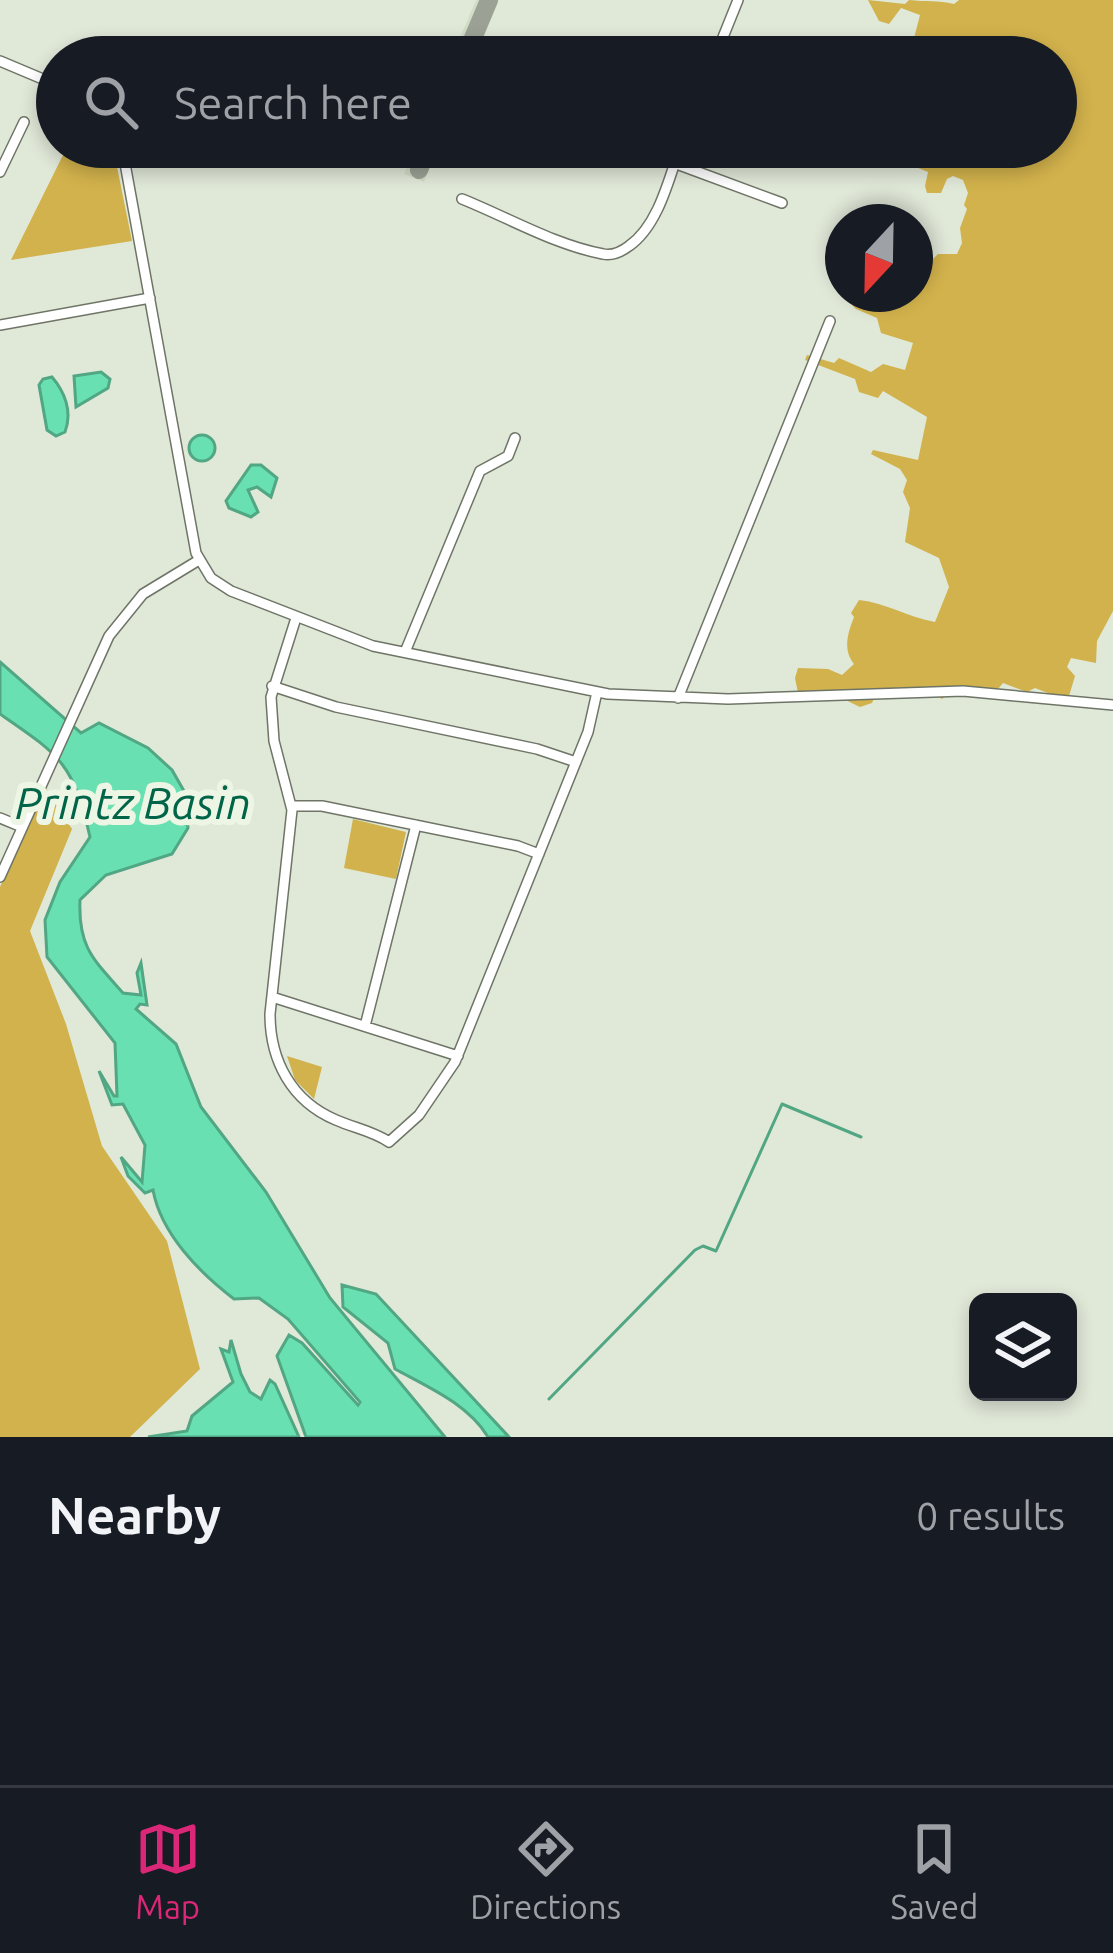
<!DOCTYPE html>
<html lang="en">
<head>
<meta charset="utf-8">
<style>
	body { margin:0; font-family:Ubuntu,sans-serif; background:#20242c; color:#f1f3f6 }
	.controls { position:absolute; right:36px; bottom:36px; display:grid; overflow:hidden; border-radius:18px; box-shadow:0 6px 18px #0003 }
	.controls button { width:108px; height:108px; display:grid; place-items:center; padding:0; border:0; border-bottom:3px solid #363941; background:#171b24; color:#f1f3f6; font:60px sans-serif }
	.compass { position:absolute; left:825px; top:204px; width:108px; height:108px; border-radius:50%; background:#171b24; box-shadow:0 6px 18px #0003; rotate:202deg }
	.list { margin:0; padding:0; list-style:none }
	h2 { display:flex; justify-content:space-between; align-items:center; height:156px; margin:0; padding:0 48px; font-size:51px }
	h2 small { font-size:39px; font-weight:400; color:#9ea1a6 }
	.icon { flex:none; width:66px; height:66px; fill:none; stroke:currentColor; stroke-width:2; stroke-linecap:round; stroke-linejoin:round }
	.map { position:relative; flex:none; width:1113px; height:1437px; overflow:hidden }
	.search { position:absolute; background:#171b24; box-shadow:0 6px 18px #0003; left:36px; right:36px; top:36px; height:132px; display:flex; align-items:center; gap:30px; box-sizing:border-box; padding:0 42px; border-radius:66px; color:#9ea1a6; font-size:45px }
	.sheet { height:348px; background:#171b24 }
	nav { display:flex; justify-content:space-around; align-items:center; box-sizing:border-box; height:168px; border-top:3px solid #363941; background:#171b24; font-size:33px; color:#9ea1a6 }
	nav a { display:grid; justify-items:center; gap:6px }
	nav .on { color:#db2777 }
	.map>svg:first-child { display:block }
</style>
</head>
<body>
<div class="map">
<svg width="1113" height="1437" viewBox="0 0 1113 1437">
	<rect width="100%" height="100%" fill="#e0e8d8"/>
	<path fill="#d2ddc6" d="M476,0H499L476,57H452Z
		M415,147H439L424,182L404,174Z"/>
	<path fill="#d2b24c" d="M868,0L905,4L909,0C926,2 938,0 954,4L959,0H1113V611L1097,641L1096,663L1071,658L1067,667L1075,676L1069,696L1063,699L1035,688L1027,692L1003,683L998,689H984L973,698L954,690L942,699L923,687L907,698L876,694L872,703L860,707L825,690L815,694L798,693L795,678L798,668L828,669L842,675L854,664C843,650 847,635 854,617L851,613L859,600C886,603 908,617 935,622L949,587L939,558L905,542L910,508L903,492L907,480L900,469L871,454L873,450L918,460L927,417L883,391L878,398L859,392L855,379L805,360L807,355L834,363L839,358L871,372L883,364L905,370L913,343L881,333L877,318L856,309L847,300L849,294H865L868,300L879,305L887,294H915V262H930L938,254H957L962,243L960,228L967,209L964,205L968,193L963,180L953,176L947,179L941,193H927L925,186L928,172L911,165L906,147H1056V57H917L919,50L913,42L920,15L901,8L889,24L879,21Z
		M67,147H113L132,241L11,260Z
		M43,784L72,829L30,931L66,1024L102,1146L167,1241L200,1369L130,1437H0V887Z
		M353,819L406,832L396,879L344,868Z
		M287,1056L322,1067L314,1099L295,1080Z"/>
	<path fill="#68e0b1" stroke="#51a683" stroke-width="3" d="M101,372L110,379L108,388L76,407L74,376Z
		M52,377C64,391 73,411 65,432L56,436L47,430L39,385L43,379Z
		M189 448a13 13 0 1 1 26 0a13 13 0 1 1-26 0Z
		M251,465H261L277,478L271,497L257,487L248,490L258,512L251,517L229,508L226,501Z
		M0,662L81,733L99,723L148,748L172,770L184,791L188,828L172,854L106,875L80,900C78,947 93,959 123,993L141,995L137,973L141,963L147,1005L140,1004L136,1009L176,1044L201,1107L266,1192L330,1298L445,1437H306L277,1356L289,1335L302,1343L358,1405L360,1402L288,1319L259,1298L234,1299C200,1273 161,1234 153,1190L145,1193L128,1176L121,1157L142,1182L145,1145L123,1104L112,1105L99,1071L114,1096H117L115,1043L47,957L45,920L60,882L90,837C73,763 61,756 0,714Z
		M342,1285L376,1294L509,1437H488C468,1404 428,1387 395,1369L388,1343L343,1307Z
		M231,1340L241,1374L250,1392L261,1399L270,1380L275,1384L299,1437H148L187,1431L192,1416L233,1382L221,1349L229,1352Z"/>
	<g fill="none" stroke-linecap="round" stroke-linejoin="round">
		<path stroke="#51a683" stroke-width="3" d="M549,1399L695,1250L703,1246L716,1251L782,1104L861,1137"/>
		<path stroke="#9ba295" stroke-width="18" d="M465,57L489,0
			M419,170L428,147"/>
		<defs>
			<path id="minor" d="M715,57L738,0
				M0,61L57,85
				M122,147L196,553L211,578L231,591L373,646L608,694L728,699L963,691L1113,705
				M674,163L782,203
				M0,172L24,122
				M462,199C507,217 555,245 603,254C612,256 621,252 629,246C658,226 669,179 680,147
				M0,325L150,298
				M296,618L271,697L274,741L292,810L270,1014C270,1060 291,1101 336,1120C354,1128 373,1131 389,1142L419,1115L455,1062L588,732L597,692
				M405,652L480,471L508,456L515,438
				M272,686L336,707L537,749L576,762
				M678,698L830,321
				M291,806H322L518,846L539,854
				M0,818L22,827
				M0,877L109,636L143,594L199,560
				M272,997L458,1056
				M365,1026L416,825"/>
		</defs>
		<use href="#minor" stroke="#6e7567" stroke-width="12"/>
		<use href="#minor" stroke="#fff" stroke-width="9"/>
	</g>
	<g text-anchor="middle" stroke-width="12" stroke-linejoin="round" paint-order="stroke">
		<g font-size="45" font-style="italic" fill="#006548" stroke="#edf5e5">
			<text x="133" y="819">Printz Basin</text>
		</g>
	</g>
</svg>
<div class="controls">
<button><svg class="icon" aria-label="layers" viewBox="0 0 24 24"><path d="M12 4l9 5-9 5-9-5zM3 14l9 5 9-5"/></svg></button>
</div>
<svg class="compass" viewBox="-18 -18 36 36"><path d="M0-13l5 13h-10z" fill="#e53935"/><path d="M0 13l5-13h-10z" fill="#9ea1a6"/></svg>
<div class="search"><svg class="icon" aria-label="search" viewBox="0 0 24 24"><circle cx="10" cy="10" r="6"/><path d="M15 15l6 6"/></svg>Search here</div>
</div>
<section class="sheet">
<h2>Nearby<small>0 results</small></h2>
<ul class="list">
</ul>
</section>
<nav>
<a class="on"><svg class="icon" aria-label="map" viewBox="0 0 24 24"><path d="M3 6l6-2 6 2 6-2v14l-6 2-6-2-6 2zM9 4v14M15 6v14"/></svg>Map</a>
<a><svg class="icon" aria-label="directions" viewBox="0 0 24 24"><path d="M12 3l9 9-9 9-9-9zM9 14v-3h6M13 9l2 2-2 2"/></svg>Directions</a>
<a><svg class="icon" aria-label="saved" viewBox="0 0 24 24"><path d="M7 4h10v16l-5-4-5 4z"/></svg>Saved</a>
</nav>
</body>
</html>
